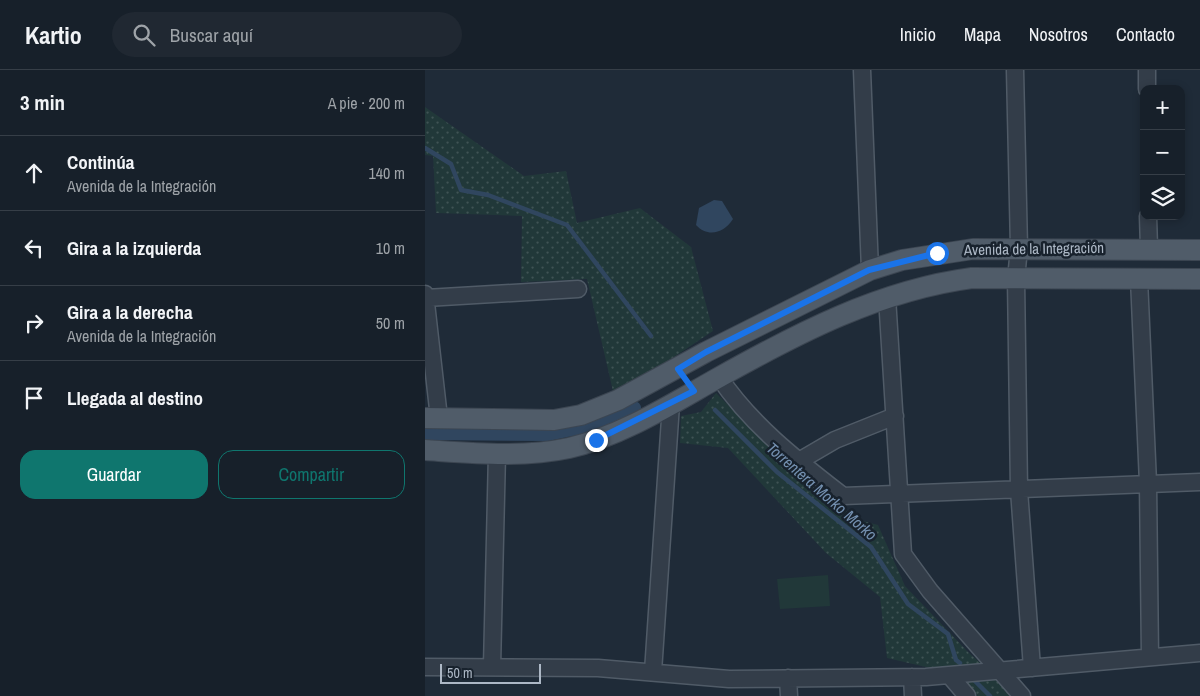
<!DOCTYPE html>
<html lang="es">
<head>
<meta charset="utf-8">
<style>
	body { margin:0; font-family:"Archivo Narrow",sans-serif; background:#202832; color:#f1f3f6 }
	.controls { position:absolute; right:15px; top:15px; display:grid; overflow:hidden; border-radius:10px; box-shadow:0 2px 8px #0003 }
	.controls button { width:45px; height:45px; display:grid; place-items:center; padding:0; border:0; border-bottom:1px solid #363e47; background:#17202a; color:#f1f3f6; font:25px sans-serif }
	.scale { position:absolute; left:15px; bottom:12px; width:101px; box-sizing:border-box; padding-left:5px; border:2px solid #adb8c6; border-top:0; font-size:14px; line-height:18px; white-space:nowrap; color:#adb8c6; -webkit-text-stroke:4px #18222d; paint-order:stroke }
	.stop { position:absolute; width:15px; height:15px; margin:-11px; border:4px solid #1a73e8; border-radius:50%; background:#fff }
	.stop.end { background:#1a73e8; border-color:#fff; box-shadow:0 1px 5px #0008 }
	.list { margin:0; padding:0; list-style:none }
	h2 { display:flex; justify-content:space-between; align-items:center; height:65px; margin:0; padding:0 20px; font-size:21px }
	h2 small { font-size:16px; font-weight:400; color:#9ea3a8 }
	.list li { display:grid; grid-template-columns:32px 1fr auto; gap:15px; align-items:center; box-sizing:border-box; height:75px; padding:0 20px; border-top:1px solid #363e47 }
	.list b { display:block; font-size:19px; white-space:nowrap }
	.list p { margin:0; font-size:16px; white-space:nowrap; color:#9ea3a8 }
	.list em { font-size:16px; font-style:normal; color:#9ea3a8 }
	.actions { display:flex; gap:10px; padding:15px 20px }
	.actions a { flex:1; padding:11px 0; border:1px solid #0f766e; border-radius:15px; text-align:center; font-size:18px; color:#0f766e }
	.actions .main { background:#0f766e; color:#fff }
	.icon { flex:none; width:28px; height:28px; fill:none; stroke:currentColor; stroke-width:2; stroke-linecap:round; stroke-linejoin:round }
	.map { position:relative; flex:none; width:775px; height:626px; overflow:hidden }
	header { display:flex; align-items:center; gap:30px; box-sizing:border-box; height:70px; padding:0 25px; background:#17202a; border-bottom:1px solid #363e47 }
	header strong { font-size:24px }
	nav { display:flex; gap:28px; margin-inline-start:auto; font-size:18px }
	.search { width:350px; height:45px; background:#202832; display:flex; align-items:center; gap:12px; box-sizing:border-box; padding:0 18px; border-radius:28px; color:#9ea3a8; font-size:19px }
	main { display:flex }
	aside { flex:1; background:#17202a }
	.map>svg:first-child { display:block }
</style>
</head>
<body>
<header>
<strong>Kartio</strong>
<div class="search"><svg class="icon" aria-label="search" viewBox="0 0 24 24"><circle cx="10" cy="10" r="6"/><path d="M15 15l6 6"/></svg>Buscar aquí</div>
<nav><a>Inicio</a><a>Mapa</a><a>Nosotros</a><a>Contacto</a></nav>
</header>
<main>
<aside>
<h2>3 min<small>A pie · 200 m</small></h2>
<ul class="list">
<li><svg class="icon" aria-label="ahead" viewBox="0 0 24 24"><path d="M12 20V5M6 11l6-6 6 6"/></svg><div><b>Continúa</b><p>Avenida de la Integración</p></div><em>140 m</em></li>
<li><svg class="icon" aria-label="left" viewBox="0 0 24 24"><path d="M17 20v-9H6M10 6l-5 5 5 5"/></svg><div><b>Gira a la izquierda</b></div><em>10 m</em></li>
<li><svg class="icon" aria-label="right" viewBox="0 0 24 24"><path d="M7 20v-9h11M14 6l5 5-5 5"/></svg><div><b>Gira a la derecha</b><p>Avenida de la Integración</p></div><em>50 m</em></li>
<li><svg class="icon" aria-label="arrive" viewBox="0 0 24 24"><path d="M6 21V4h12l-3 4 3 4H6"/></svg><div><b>Llegada al destino</b></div></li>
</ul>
<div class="actions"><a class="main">Guardar</a><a>Compartir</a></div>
</aside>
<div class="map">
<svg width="775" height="626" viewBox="0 0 775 626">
	<defs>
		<pattern id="grass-dots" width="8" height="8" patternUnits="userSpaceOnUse" patternTransform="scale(1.25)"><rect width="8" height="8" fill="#213839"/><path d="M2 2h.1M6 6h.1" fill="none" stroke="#3f5354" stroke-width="1.8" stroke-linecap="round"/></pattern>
	</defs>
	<rect width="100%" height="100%" fill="#1f2b38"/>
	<path fill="url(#grass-dots)" d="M0,37L99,106L141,101L152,153L215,138L266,177L288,261L228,301L188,321L162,209L96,212L97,146L11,143L8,86L0,85Z
		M291,323L379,410L434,450L453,455L480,516L543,582L575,611L586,626H553L527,603L462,588L455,527L401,483L303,378L255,373L256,346L276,342Z"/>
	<path fill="#213839" d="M403,505L405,536L355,539L352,509Z"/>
	<path fill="#30465f" d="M289,130L297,131L308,149C299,163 283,168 271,155L274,138Z"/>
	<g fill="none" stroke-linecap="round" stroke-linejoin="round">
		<path stroke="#30465f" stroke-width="4.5" d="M0,78L26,94L36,120L63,125L142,155L226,266
			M290,340L352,402L446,477L483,534L523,564L531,590L535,593
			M549,610L565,626"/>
		<path stroke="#30465f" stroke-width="14" d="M0,363L123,364L157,357L209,338"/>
		<defs>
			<path id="minor" d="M437,0L445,200
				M590,0L594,178L591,209L594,420L607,598
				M722,0V19
				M723,146L724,178
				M714,209L723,413L725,587
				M0,224L14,348
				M462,227L478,484L505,521L597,626
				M1,228L153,219
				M294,307C326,355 373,391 418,426L775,412
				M374,391L410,370L470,346
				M0,597L173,598L304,609L501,607L775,583
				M67,597L72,383
				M228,602L246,334
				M525,606L542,626
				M487,607L488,626
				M363,608L364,626"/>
			<path id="major" d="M0,348L129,350L156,345L193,330L281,282L445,200L477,190L548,179L775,180
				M0,380C46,383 98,388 144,378C196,366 245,335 291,309C371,264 455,220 547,208L775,209"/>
		</defs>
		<use href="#minor" stroke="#505b67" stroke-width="19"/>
		<use href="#major" stroke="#3c4652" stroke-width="22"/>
		<use href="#minor" stroke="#333d49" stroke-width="16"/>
		<use href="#major" stroke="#505c69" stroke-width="20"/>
	</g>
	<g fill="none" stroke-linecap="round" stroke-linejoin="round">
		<path stroke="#1a73e8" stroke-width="6" d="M171,370L269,321L253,299L281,282L444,200L512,183"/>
	</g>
	<g text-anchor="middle" stroke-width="5" stroke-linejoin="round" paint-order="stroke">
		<g font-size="15" fill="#adb8c6" stroke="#18222d">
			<text transform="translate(609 179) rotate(-1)" y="5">Avenida de la Integración</text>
		</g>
		<g font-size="16" font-style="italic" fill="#7490b0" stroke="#18222d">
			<text transform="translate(397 421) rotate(41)" y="6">Torrentera Morko Morko</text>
		</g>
	</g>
</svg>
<div class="controls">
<button>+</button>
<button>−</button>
<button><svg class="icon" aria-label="layers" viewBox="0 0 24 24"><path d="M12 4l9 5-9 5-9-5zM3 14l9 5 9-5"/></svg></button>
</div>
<div class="scale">50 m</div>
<div class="stop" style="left:512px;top:183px"></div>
<div class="stop end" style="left:171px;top:370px"></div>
</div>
</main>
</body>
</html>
